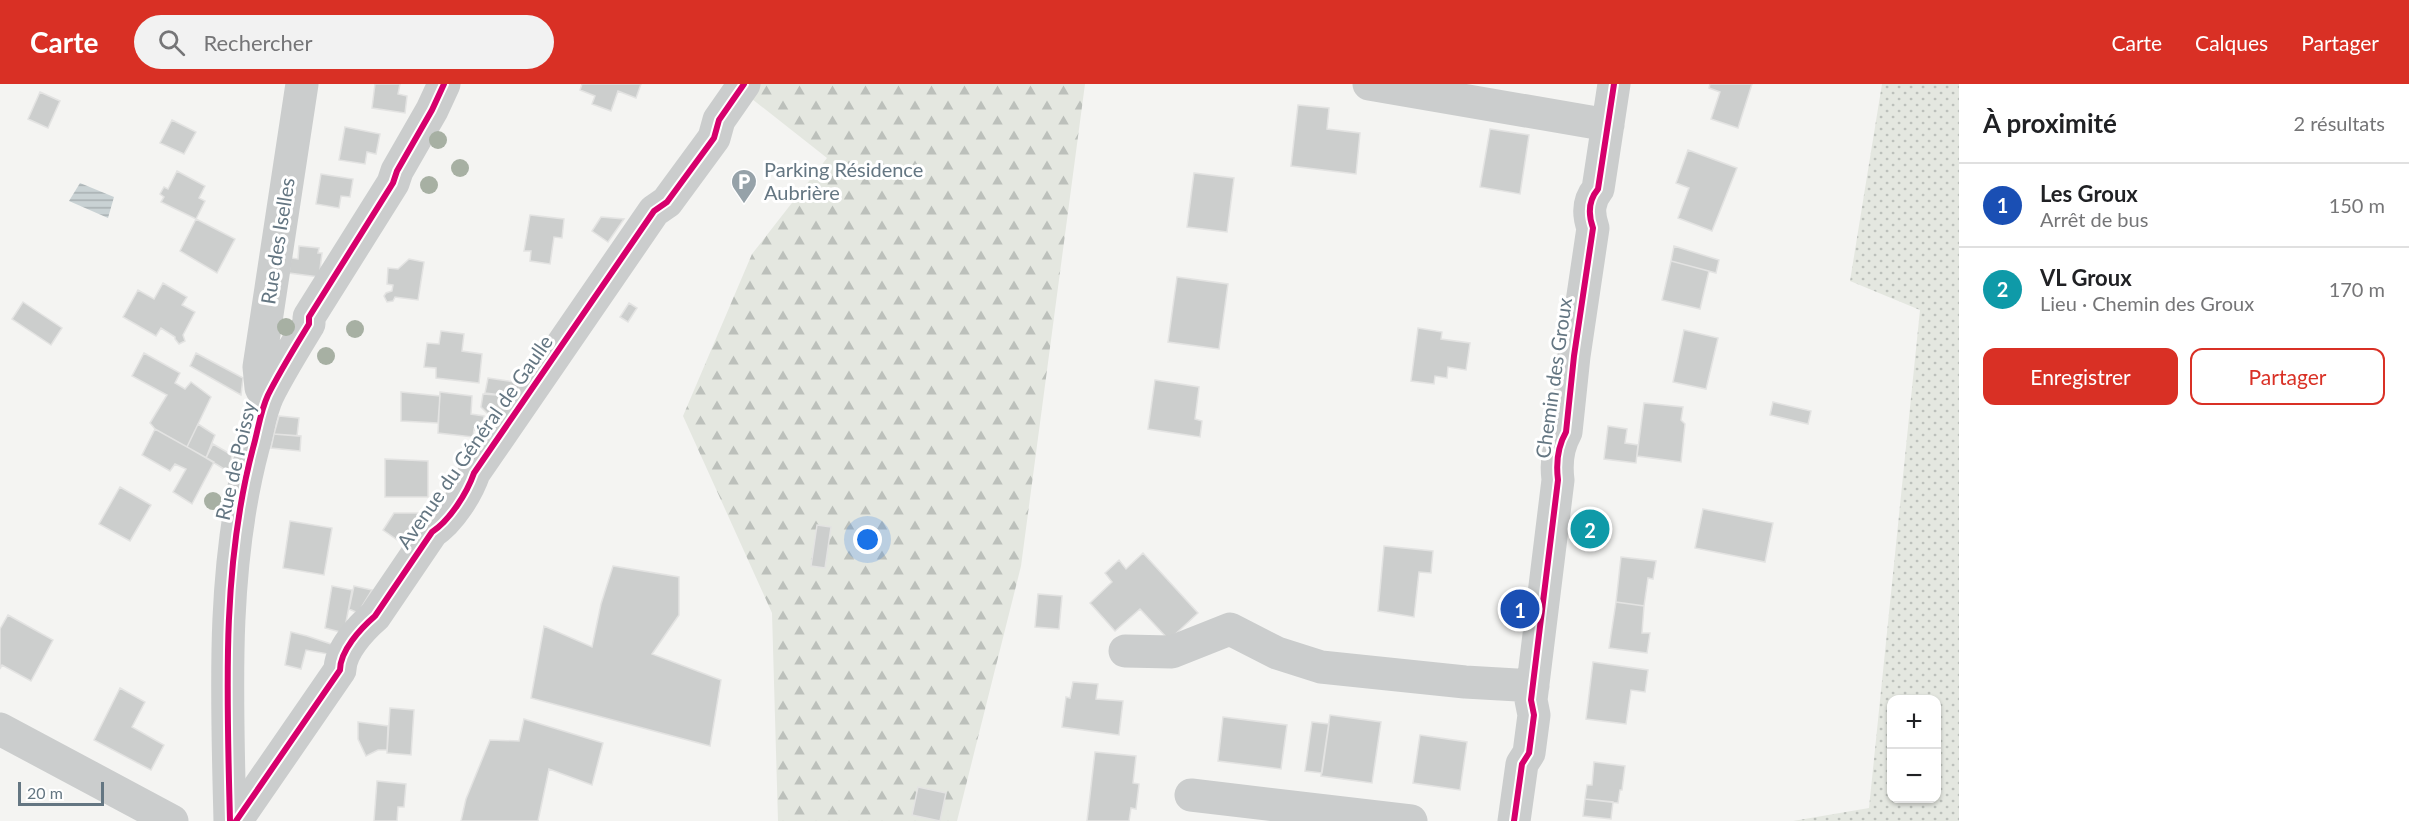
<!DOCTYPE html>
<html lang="fr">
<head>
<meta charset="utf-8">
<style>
	body { margin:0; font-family:Lato,sans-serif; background:#f2f2f2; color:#202124 }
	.controls { position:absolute; right:18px; bottom:18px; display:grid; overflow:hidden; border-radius:12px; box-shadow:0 2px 4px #0004 }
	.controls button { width:54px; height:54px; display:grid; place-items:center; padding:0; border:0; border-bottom:2px solid #e0e0e0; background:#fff; color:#202124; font:30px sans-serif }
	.scale { position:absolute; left:18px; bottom:15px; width:86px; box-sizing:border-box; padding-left:6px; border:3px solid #647682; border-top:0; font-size:16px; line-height:21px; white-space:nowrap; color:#647682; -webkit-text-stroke:4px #fff; paint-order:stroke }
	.you { position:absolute; left:868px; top:456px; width:21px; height:21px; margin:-15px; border:4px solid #fff; border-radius:50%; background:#1a73e8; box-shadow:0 0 0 9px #1a73e833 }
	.badge { display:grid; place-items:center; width:39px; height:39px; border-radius:50%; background:#d93025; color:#fff; font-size:20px; font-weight:700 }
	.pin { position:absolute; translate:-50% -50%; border:3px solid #fff; box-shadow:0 2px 6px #0006 }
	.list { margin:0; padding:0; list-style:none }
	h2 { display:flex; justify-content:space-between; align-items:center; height:78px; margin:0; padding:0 24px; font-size:26px }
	h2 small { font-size:20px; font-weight:400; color:#757577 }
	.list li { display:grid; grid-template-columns:39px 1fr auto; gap:18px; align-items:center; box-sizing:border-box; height:84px; padding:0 24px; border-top:2px solid #e0e0e0 }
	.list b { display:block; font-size:22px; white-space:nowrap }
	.list p { margin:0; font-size:20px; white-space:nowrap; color:#757577 }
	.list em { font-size:20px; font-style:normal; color:#757577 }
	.actions { display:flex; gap:12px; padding:18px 24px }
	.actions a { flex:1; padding:14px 0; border:2px solid #d93025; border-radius:12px; text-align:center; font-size:21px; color:#d93025 }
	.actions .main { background:#d93025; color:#fff }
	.icon { flex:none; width:33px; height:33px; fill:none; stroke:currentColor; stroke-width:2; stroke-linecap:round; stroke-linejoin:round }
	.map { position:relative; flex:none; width:1959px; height:737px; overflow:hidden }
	header { display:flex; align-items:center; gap:36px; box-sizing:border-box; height:84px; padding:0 30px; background:#d93025; color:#fff }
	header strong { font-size:28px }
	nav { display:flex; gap:33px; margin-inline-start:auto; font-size:21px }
	.search { width:420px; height:54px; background:#f2f2f2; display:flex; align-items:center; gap:15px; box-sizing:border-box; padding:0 21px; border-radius:33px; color:#757577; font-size:22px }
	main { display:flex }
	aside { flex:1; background:#fff }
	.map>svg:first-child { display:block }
</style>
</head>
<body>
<header>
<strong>Carte</strong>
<div class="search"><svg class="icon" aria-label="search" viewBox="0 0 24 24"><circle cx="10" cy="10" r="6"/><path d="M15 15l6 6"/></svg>Rechercher</div>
<nav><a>Carte</a><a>Calques</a><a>Partager</a></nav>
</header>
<main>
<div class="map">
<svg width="1959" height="737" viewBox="0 0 1959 737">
	<defs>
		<pattern id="grass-dots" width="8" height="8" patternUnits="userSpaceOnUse" patternTransform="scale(1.5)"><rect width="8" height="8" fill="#e4e7e0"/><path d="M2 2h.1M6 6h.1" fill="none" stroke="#bcc0bb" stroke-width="1.8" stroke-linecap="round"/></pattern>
		<pattern id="forest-firs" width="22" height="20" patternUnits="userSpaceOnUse" patternTransform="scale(1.5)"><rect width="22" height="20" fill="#e4e7e0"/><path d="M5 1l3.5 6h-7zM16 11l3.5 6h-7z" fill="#bcc0bb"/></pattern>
		<pattern id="water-rules" width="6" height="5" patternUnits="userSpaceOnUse" patternTransform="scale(1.5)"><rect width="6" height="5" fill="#c9d2d4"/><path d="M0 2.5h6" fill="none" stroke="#a7afb1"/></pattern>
	</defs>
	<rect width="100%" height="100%" fill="#f4f4f2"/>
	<path fill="url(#grass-dots)" fill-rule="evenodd" d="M1882,0H1959V737H1793L1869,724L1920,226L1850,197ZM1892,616H1936V714H1892Z"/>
	<path fill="url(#forest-firs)" d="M733,0H1085L1021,482L957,737H778L772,529L683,332L752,170L827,74Z"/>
	<path fill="url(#water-rules)" d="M80,99L114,113L108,134L69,117Z"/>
	<path fill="#cccecd" stroke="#e3e3e2" stroke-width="1.5" d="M375,0H400L398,10L407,12L405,29L372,24Z
		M582,0H641L636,14L618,7L611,27L592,20L595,12L580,6Z
		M1710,0H1752L1738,44L1711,35L1720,8L1709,4Z
		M40,8L60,17L48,44L28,35Z
		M1298,21L1329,24L1327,45L1360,49L1356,90L1291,82Z
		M172,36L196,48L184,70L160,59Z
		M345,43L380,50L376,70L367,68L365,80L339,76Z
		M1490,45L1529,51L1520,110L1480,103Z
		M1688,66L1737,84L1712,147L1678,134L1689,104L1676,99Z
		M177,87L205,102L199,114L205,117L196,135L161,118L164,113L160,110L164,103L168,105Z
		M1194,89L1234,94L1227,148L1187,143Z
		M321,90L353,95L350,113L341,112L339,124L316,120Z
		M530,131L564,135L562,154L554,153L550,180L530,177L531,167H524Z
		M601,133L624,135L608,158L592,147Z
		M196,135L235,155L217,189L180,167Z
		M299,162L319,164L318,169H322L319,193L289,189L291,174L298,175Z
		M1674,162L1719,176L1716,189L1671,177Z
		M409,175L424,178L418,216L395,213L393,217L387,218L384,212L386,209L392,207L393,201L387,200L388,184L398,185Z
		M1671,177L1709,187L1700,225L1662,216Z
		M1177,193L1228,200L1219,265L1168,258Z
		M163,199L187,213L182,221L195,228L183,251L185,257L179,260L175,255V253L161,244L156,252L123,233L138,206L154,215Z
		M23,218L62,244L51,261L12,235Z
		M629,219L637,224L628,238L620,233Z
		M1418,244L1442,248L1441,255L1470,259L1466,286L1448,283L1447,294L1435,292L1434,300L1411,297Z
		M1684,246L1718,254L1706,305L1673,298Z
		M441,247L464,250L462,267L482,270L479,299L436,294V284L424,283L427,259L439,260Z
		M144,269L180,289L175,299L185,305L191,298L211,313L187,363L155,345L150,339L167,311L132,292Z
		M196,269L243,294L241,311L190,282Z
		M488,294L521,299L510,312L485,309Z
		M1155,296L1199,303L1195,335L1202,337L1200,353L1148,345Z
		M401,308L440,312L438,339L401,337Z
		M440,308L472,312L471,330L484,332L482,348L474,345L473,353L438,349Z
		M483,310L510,312L493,335L481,323Z
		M1773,318L1811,327L1808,340L1770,331Z
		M1644,319L1683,323L1681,336L1685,340L1681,378L1637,372Z
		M279,332L299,334L297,352L274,350Z
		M198,340L215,351L206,374L187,363Z
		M1608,342L1627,345L1625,359L1638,361L1636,379L1604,375Z
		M155,345L214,378L192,420L173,408L186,385L175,380L170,387L142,371Z
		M274,350L301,352L300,367L271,364Z
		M213,360L232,371L229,388L206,374Z
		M385,375L428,377V413H385Z
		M120,403L151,421L130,457L99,440Z
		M1703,425L1773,439L1765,478L1695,464Z
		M394,429H425L403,460L383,446Z
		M290,437L332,444L324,491L283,484Z
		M1583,440L1598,441L1597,457L1582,455Z
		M817,441L831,443L825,484L811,482Z
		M1384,462L1433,467L1431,489L1419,488L1414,533L1378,527Z
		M1143,469L1198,529L1169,556L1140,525L1115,547L1090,519L1112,498L1105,489L1119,476L1126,485Z
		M1621,473L1656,477L1653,495L1648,494L1644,522L1616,518Z
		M613,482L679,493V531L652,570L721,596L710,662L531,614L544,542L592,563L601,520Z
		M332,502L352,506L344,549L325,544Z
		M354,502L372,506L358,529L349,525Z
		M1038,510L1062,512L1059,545L1035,543Z
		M1616,518L1644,522L1642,549H1650L1647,569L1609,564Z
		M8,531L53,556L31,597L2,581L0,585V545Z
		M291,548L307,552L334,561L328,570L306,566L301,585L285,581Z
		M1593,578L1648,586L1645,608L1631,606L1626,640L1586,635Z
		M1073,598L1098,600L1096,615L1123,617L1119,651L1062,643L1066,613L1070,614Z
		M120,604L145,618L132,643L164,661L151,686L94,656Z
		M390,624L414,626L411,671L387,669Z
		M1330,631L1381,638L1372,699L1321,692Z
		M1223,633L1287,641L1281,685L1218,677Z
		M524,635L603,659L592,701L549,685L538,737H461L466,715L490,656L519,657Z
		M358,638L388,642L387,666H378L366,672L358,655Z
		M1312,638L1329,640L1322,689L1305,687Z
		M1420,651L1467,658L1460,706L1413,699Z
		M1095,668L1136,672L1133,699L1139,700L1136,725L1131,724L1129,737H1087Z
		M1594,678L1625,682L1622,706H1620L1618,719L1585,715L1587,701H1592Z
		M377,697L406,700L404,723H398L397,737H374Z
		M918,703L946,709L940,737L912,731Z
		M1585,715L1613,718L1611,735L1583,732Z"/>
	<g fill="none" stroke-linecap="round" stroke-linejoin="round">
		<path stroke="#cbcdcd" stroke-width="33" d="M1369,0L1608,41
			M267,313L261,304L259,283L302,0
			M1125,567L1172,568L1230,545L1277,569L1321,583L1465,598L1533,602
			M0,645L172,737
			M1191,711L1411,737
			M230,737C227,613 221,485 253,364C258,347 260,328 268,311C280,287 295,263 309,240V233L393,99L397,87L432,26L444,0
			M236,737L340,586C340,567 360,545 375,532L432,448C450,436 467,409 474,389L654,127L667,118L714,54L719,36L744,0
			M1514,737L1522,680L1529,669L1534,631L1531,616L1558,396C1556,380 1558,362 1566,348L1574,272L1593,144C1588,130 1588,117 1598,105L1614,0"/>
		<defs>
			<path id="cycleway" d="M230,737C227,613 221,485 253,364C258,347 260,328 268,311C280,287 295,263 309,240V233L393,99L397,87L432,26L444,0
				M236,737L340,586C340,567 360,545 375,532L432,448C450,436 467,409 474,389L654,127L667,118L714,54L719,36L744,0
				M1514,737L1522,680L1529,669L1534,631L1531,616L1558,396C1556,380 1558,362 1566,348L1574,272L1593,144C1588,130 1588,117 1598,105L1614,0"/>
		</defs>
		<use href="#cycleway" stroke="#fff" stroke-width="10"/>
		<use href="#cycleway" stroke="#d6006c" stroke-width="6"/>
	</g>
	<g fill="#a7b0a3">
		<circle cx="438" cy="56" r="9"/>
		<circle cx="460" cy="84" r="9"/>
		<circle cx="429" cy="101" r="9"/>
		<circle cx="286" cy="243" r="9"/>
		<circle cx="355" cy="245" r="9"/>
		<circle cx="326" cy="272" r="9"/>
		<circle cx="213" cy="417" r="9"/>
	</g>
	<defs>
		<symbol id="parking-pin" viewBox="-11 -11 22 30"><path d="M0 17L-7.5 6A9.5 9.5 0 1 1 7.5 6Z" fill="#96a2a9" stroke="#fff"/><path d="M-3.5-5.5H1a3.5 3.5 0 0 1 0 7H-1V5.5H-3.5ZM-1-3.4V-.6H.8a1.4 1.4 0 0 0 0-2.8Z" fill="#fff"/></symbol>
	</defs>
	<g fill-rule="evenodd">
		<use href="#parking-pin" x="729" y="83" width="30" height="40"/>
	</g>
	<g text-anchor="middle" stroke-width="6" stroke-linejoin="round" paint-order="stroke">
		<g font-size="20" fill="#647682" stroke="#fff" text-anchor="start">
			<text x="764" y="93">Parking Résidence<tspan x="764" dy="23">Aubrière</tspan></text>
		</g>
		<g font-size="20" fill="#647682" stroke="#fff">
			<text transform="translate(278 157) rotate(-81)" y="7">Rue des Iselles</text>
			<text transform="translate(1554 294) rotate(-82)" y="7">Chemin des Groux</text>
			<text transform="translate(475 358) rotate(-55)" y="7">Avenue du Général de Gaulle</text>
			<text transform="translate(236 377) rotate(-77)" y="7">Rue de Poissy</text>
		</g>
	</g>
</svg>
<div class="controls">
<button>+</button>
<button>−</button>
</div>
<div class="scale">20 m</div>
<div class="you"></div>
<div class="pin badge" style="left:1520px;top:525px;background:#1a4fb4">1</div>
<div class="pin badge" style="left:1590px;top:445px;background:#0f9aa8">2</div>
</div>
<aside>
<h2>À proximité<small>2 résultats</small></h2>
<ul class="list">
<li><span class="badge" style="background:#1a4fb4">1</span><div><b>Les Groux</b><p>Arrêt de bus</p></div><em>150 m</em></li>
<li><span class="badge" style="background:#0f9aa8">2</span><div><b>VL Groux</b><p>Lieu · Chemin des Groux</p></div><em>170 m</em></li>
</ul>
<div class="actions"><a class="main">Enregistrer</a><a>Partager</a></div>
</aside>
</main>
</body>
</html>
